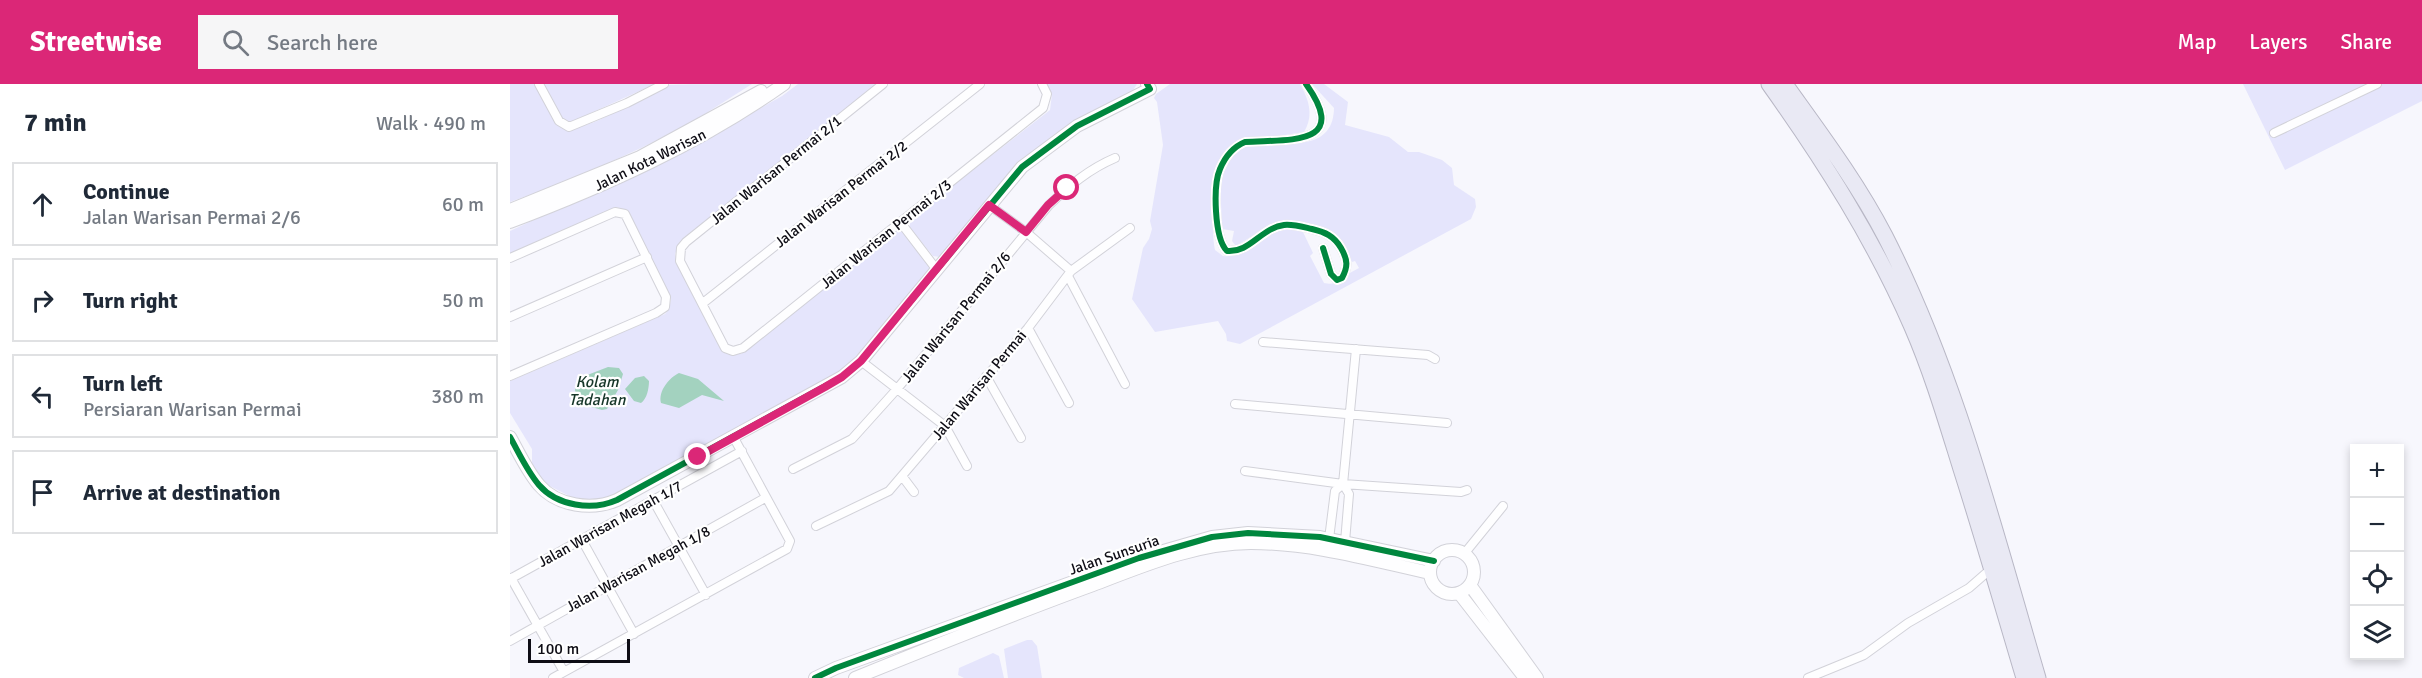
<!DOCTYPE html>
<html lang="en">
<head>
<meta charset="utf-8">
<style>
	body { margin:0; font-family:Signika,sans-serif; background:#f6f6f7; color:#1f2937 }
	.controls { position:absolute; right:18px; bottom:18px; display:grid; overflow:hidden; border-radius:0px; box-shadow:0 3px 9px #0003 }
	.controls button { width:54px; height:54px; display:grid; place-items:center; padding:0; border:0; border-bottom:2px solid #e0e1e3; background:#fff; color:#1f2937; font:30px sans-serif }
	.scale { position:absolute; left:18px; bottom:15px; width:102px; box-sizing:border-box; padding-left:6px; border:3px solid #0e0d15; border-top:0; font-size:16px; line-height:21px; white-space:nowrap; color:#0e0d15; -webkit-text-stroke:4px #fff; paint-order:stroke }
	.stop { position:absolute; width:18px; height:18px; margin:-14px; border:4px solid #db2777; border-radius:50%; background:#fff }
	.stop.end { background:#db2777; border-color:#fff; box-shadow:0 2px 6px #0008 }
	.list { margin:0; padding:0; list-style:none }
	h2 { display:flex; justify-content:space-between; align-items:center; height:78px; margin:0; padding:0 24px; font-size:26px }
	h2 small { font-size:20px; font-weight:400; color:#747a83 }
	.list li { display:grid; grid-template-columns:39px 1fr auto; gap:18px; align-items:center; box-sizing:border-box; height:84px; margin:0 12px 12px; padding:0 12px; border:2px solid #e0e1e3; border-radius:0px }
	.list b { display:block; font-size:22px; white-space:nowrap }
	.list p { margin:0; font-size:20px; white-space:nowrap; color:#747a83 }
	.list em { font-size:20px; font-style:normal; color:#747a83 }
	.icon { flex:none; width:33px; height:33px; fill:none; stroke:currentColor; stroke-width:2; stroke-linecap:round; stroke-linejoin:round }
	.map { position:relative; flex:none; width:1912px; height:594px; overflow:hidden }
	header { display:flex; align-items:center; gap:36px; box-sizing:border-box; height:84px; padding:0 30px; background:#db2777; color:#fff }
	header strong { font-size:28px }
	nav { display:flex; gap:33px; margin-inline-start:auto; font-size:21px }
	.search { width:420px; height:54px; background:#f6f6f7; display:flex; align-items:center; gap:15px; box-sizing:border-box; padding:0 21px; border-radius:0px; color:#747a83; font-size:22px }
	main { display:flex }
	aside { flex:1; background:#fff }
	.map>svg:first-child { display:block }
</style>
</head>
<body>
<header>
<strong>Streetwise</strong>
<div class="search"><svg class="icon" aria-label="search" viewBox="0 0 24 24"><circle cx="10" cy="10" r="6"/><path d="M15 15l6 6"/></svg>Search here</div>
<nav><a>Map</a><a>Layers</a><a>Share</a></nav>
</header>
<main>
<aside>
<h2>7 min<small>Walk · 490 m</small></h2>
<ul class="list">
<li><svg class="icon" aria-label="ahead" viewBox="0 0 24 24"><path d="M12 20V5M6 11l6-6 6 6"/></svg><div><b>Continue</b><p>Jalan Warisan Permai 2/6</p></div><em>60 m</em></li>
<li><svg class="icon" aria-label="right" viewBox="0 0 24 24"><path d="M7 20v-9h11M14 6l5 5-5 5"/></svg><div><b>Turn right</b></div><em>50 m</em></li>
<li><svg class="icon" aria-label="left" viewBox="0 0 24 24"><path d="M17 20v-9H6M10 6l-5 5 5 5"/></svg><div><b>Turn left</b><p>Persiaran Warisan Permai</p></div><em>380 m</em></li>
<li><svg class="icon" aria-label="arrive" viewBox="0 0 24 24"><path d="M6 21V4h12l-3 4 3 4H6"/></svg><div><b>Arrive at destination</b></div></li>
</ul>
</aside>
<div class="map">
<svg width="1912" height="594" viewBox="0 0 1912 594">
	<rect width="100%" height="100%" fill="#f7f7fd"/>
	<path fill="#e5e5fc" d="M0,0H25L45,39L56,46C94,40 124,15 158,1C170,0 226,0 242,0L179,40L131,64L63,95L0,118Z
		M32,0H145L61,38L52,35Z
		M288,0H367L170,158L165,170L167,179L214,268L231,270L386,148L391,147L396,150L420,184L364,253L338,281L320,294L93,416L65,415L34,399L22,380V365L0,329V297L155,230L159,225L161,215L116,126L106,123L0,170V147L185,61L272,12Z
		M534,0H627L622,8L515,76L472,121L430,173L423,172L400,144V135L540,26L542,10Z
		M660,0H790C799,16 804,31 794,48L726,59C719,63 713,69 710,76C702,92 701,149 705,166L713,172C741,176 766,129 793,148L803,169L800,172L814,199C823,201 829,198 837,194L836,191L849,184L845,177L842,178L831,158L795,140L782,137L771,138L752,146L726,162L722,157L724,147L712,145C712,127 708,102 715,85C719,77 724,67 733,64C762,52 823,76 824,24L802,0H814L838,18L835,41L879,53L898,68H909L932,76L942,84L944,101L965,115L966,123L961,135L730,260L717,257L716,250L708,237L645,248L622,215L633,164L639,155L642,145L640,137L653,61L647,18L644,14L646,10Z
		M1733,0H1912V17L1775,86Z
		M517,556H522L527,562L532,594H498L494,565Z
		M483,569L489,572L494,594H454L448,591L449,584Z"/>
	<path fill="#a3d2bf" d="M98,283L109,284L113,290L108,306L97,325L92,326L68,319L65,306L67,295Z
		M169,289L188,295L214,317L192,311L169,324L151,319C148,307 159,294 169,289Z
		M134,292L139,297C139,304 137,315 131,319L124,317L115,305L125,294Z"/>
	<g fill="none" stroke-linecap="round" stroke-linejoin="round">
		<defs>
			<path id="street" d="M29,0L49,37L59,43L117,19L154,0
				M373,0L176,158L171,164L170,177L215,264L223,267L233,264L533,24L537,10L532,0
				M796,0C841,63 778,55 735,58C723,63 715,73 710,85C703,101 704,154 717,167C740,169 751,144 774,141C783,140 793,143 802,145C815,148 824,152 831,164C838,176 838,183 832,194L827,196L821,190L813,164
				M1764,49L1867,0
				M479,121L516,148L561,187
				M391,139L427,186
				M0,174L105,128L115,130L156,213L155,223L146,229L0,292
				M558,192L615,300
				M193,219L470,0
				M0,233L137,173
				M518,244L559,319
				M753,258L918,271L925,275
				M351,277L435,342L457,382
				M476,292L511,354
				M725,320L937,339
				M283,385L342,355L387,305L539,121C559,102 579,85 605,74
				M735,387L833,400L951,408L957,406
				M392,392L404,408
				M143,416L196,511
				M306,442L379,407L518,244L561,187L620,144
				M819,455L825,407L833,400
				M72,456L124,550
				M835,458L839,410L833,400L846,265
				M954,470L993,422
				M1,494L54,588
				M0,495L232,367
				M0,557L255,414
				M43,594L277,465L280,457L224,354
				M1298,594L1354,571L1398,539L1459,504L1482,484"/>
			<path id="secondary" d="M0,126L130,73L251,7
				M0,138C95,102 191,59 274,0
				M0,353C9,369 17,387 29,401C47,422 82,427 107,416L332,293L351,277L512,83L567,42L640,5L637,0
				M920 488a22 22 0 1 1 44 0a22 22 0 1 1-44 0Z
				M960,501L1027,594
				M949,509L1015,594
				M305,594L326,584L629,474L702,453L738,449L810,453L924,477
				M345,594C424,562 503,530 583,501C633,482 686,459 741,459C802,459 861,476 920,489"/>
			<path id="highway" d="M1259,0C1314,77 1364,156 1402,243C1422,289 1436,337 1451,385C1473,454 1493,524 1514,594
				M1275,0C1310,49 1347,98 1375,152C1446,291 1484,445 1528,594"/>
		</defs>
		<use href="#street" stroke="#d2d2d9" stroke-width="10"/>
		<use href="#secondary" stroke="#d2d2d9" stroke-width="14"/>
		<use href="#highway" stroke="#b8b7c5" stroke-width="17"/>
		<use href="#street" stroke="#fefeff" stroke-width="8"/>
		<use href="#secondary" stroke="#fefeff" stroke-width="12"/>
		<use href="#highway" stroke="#e9e9f4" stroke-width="15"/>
		<defs>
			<path id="cycleway" d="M796,0C841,63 778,55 735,58C723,63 715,73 710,85C703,101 704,154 717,167C740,169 751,144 774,141C783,140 793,143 802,145C815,148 824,152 831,164C838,176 838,183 832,194L827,196L821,190L813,164
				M0,353C9,369 17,387 29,401C47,422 82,427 107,416L332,293L351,277L512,83L567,42L640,5L637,0
				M305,594L326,584L629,474L702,453L738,449L810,453L924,477"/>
		</defs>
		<use href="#cycleway" stroke="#fff" stroke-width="10"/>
		<use href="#cycleway" stroke="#00873e" stroke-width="6"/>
	</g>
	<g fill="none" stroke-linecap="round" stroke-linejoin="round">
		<path stroke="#db2777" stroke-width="8" d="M188,373L315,303L332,293L351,277L479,121L516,148L538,121L557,104"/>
	</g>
	<g text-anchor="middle" stroke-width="4.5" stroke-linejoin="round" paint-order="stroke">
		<g font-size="15" fill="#0e0d15" stroke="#fff">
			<text transform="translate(140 76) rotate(-26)" y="5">Jalan Kota Warisan</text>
			<text transform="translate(266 86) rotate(-39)" y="5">Jalan Warisan Permai 2/1</text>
			<text transform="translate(331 110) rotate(-38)" y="5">Jalan Warisan Permai 2/2</text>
			<text transform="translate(376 150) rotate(-39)" y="5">Jalan Warisan Permai 2/3</text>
			<text transform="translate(446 233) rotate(-51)" y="5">Jalan Warisan Permai 2/6</text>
			<text transform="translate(469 301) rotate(-50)" y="5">Jalan Warisan Permai</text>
			<text transform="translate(100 440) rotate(-29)" y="5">Jalan Warisan Megah 1/7</text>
			<text transform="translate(604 471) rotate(-19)" y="5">Jalan Sunsuria</text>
			<text transform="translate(128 485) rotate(-29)" y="5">Jalan Warisan Megah 1/8</text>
		</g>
		<g font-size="16" font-style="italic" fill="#163629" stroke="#fff">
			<text x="87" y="303">Kolam<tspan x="87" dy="18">Tadahan</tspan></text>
		</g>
	</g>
</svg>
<div class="controls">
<button>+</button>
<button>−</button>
<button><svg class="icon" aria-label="locate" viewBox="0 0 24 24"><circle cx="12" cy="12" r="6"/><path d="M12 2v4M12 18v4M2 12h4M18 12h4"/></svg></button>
<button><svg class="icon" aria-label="layers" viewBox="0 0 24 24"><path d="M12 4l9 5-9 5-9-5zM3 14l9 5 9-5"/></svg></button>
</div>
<div class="scale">100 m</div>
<div class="stop" style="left:557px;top:104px"></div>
<div class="stop end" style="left:188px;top:373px"></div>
</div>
</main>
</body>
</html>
